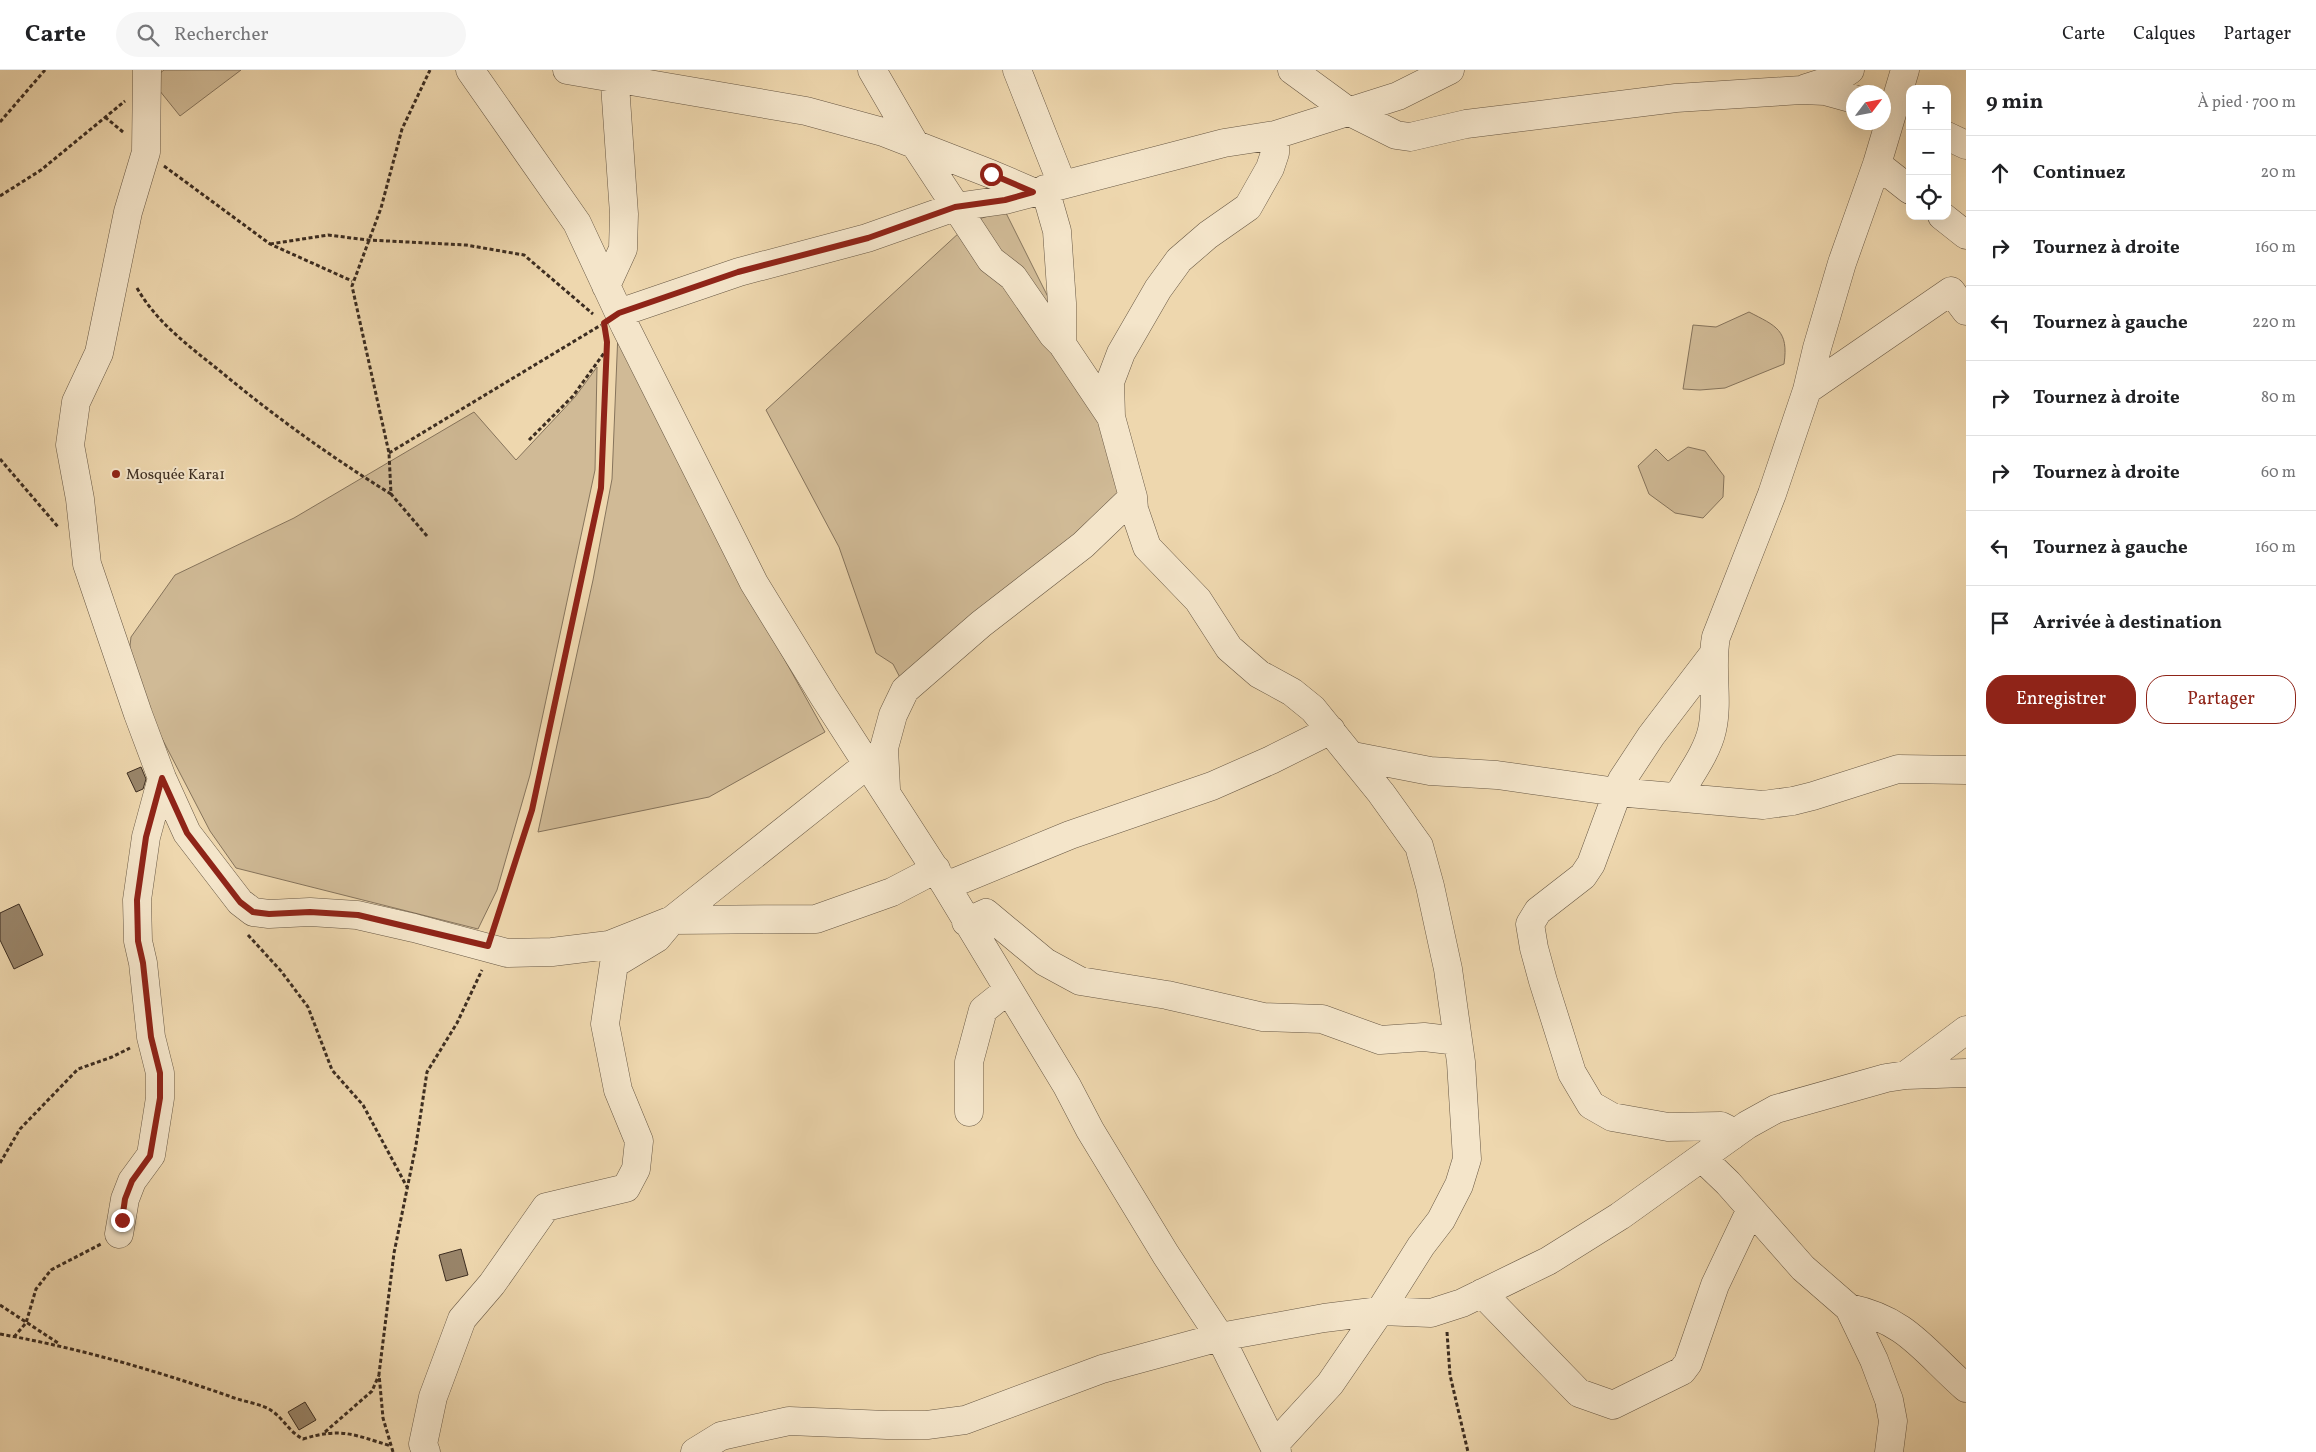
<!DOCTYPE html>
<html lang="fr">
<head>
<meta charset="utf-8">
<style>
	body { margin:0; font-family:Vollkorn,serif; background:#f6f6f6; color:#202124 }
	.controls { position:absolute; right:15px; top:15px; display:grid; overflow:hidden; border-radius:10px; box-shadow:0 5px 20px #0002 }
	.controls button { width:45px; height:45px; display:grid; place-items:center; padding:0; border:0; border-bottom:1px solid #e0e0e0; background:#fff; color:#202124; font:25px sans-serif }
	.compass { position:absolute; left:1846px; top:15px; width:45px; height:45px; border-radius:50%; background:#fff; box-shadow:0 5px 20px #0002; rotate:58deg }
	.stop { position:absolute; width:15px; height:15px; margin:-11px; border:4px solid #8f2418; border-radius:50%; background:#fff }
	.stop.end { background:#8f2418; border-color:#fff; box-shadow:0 1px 5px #0008 }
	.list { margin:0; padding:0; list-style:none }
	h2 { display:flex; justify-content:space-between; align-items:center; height:65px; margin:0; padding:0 20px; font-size:21px }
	h2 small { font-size:16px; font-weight:400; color:#757577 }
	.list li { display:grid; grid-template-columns:32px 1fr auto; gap:15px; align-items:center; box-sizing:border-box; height:75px; padding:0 20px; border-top:1px solid #e0e0e0 }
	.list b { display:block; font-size:19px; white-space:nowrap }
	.list em { font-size:16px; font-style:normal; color:#757577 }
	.actions { display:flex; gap:10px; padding:15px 20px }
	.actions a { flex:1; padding:11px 0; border:1px solid #8f2418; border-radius:20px; text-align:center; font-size:18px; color:#8f2418 }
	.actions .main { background:#8f2418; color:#fff }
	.icon { flex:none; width:28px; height:28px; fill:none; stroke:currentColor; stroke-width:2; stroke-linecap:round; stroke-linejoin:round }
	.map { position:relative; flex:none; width:1966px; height:1382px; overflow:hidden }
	header { display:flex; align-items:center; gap:30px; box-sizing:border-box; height:70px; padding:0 25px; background:#fff; border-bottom:1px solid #e0e0e0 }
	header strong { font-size:24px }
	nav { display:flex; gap:28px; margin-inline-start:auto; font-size:18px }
	.search { width:350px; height:45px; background:#f6f6f6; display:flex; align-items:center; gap:12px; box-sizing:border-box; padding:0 18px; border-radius:28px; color:#757577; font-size:19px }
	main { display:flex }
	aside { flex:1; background:#fff }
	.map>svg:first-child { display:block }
</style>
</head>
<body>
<header>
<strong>Carte</strong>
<div class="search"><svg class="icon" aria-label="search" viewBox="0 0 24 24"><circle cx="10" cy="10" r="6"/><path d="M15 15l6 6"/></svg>Rechercher</div>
<nav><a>Carte</a><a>Calques</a><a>Partager</a></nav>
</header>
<main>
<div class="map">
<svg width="1966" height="1382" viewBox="0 0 1966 1382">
	<rect width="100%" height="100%" fill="#eed7ae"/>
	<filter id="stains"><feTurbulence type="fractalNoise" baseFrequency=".004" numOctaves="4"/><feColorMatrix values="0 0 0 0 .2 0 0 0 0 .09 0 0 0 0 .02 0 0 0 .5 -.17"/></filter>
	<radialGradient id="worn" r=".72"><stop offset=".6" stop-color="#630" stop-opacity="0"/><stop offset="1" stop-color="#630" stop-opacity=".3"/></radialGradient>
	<path fill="#d0ba96" stroke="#86745c" d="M164,0H241L180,46L151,10Z
		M1005,141L1074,279L1131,434L908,623L893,594L876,583L839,477L766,340L972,151Z
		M1749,242C1776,256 1789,260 1784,294L1725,318L1700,320L1683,319L1693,255L1716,257Z
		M618,262L738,506L825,662L709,727L538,762L593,510L612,409Z
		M597,297L595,400L530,705L497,820L478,859L236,798L210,761L127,601L131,567L175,505L294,448L474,342L516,390L575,327Z
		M1688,377L1705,381L1724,406L1723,427L1703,448L1675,443L1649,424L1638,396L1656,379L1668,391Z"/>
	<path fill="#99856a" stroke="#3c2d21" d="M141,697L146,709L143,719L136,722L127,703Z
		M19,834L43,885L14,899L0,870V843Z
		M461,1179L468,1205L446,1211L439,1185Z
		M305,1332L316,1350L299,1360L288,1342Z"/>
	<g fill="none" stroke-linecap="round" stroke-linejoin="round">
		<defs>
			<path id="minor" d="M147,0L146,82L128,142L99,283L76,332L70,375L80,429L87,494L138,644L162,708L187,763L240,832L253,842L269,844L310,842L357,845L414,858L507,883L552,882L609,875L672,850L816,849L892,822L936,799
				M470,0L577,153L625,256L754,513L824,627L946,816L1067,1016L1090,1060L1166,1185L1220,1267L1277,1382
				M567,0L806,41L883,62L991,104L1033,122
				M872,0L916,76L991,190L1013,207L1053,265L1062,274
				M1017,0L1062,114
				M1292,0L1348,41L1396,65L1410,67L1466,54L1676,28L1802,20L1825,21L1854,29
				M1806,18L1838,8L1850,0
				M1947,66L1966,75
				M1877,94L1910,120
				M1045,119L1057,161L1062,233V274L1111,347L1133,427L1134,439L1147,477L1198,530L1229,578L1259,604L1292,622L1313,639L1381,723L1419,776L1430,816L1448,899L1461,992L1467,1089L1459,1115L1441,1150L1421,1176L1380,1241L1330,1314L1274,1375
				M1942,146L1966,165
				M606,216L623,179L624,144L614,0
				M619,243L739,202L867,168L955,137L1005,130L1224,73L1275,65L1398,26L1450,0
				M1807,320L1951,221L1966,241
				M1111,347L1110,312L1121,283L1158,219L1179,190L1208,165L1248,137L1270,98L1275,83V65
				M1712,586L1651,666L1622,710L1591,794L1583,806L1538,841L1530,854L1534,878L1543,911L1572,1003L1591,1035L1612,1047L1668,1057L1721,1056L1727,1059L1732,1066
				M1353,686L1430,701L1497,705L1617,722L1763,735L1793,731L1813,726L1898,699L1966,700
				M886,719L884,678L893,645L905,620L981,554L1083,475L1133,427
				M1678,726C1689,706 1707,683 1712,660C1719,630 1710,598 1716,567L1772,424L1807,320L1817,278L1842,193L1877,94L1905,0
				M946,816L1070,765L1212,716L1271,690L1331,660
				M966,852L986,843L1045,892L1080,911L1167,925L1263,947L1322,949L1380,970L1424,967L1458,971
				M1906,1005L1966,960
				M969,1042V992L983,940L1008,920
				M1702,1088L1728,1113L1803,1198L1849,1238L1874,1290L1889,1330L1893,1351L1889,1382
				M119,1164L125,1129L132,1111L151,1085L160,1028V1003L151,967L143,893L138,871L137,830L146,767L162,708
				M1482,1223L1579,1323L1613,1335L1682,1301L1688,1293L1715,1215L1751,1139
				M1849,1238C1907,1250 1924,1281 1966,1318
				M426,1382L423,1374L433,1327L462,1249L492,1214L546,1137L626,1118L636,1099L639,1071L618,1020L605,954L614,894L657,868L672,850L868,694
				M695,1382L721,1366L789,1351L887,1355H927L965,1350L1102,1299L1220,1267L1324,1248L1380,1241L1431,1243L1462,1233L1548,1191L1620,1146L1747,1055L1776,1039L1886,1008L1906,1005L1966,1003"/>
		</defs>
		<use href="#minor" stroke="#685844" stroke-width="29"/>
		<path stroke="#3c2d21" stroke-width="3" stroke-dasharray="4 2.5" stroke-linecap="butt" d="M105,47L123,62
			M0,52L45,0
			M164,96L270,174L352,211
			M0,126L41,100L125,31
			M270,174L328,165L368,170L466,175L524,185L593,244
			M137,218C157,253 189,276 220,301C274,346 331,387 391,424
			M529,370L573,326L607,279
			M389,383L601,255
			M0,389L59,458
			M427,466L391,424L389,383L352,216L381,138L402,59L430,0
			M494,858L532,740L601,418L607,272
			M248,865L281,901L308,937L332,1000L363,1035L407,1117
			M0,1093L20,1059L78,999L112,987L130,978
			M0,1235L58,1273
			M1447,1262L1450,1305L1468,1382
			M0,1264C78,1278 154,1300 229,1326C240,1331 263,1334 272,1341C284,1349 288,1361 303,1369C342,1357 354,1365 391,1376
			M14,1267L26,1253L36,1219L51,1200L101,1174
			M325,1362L372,1321L379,1305
			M393,1382L383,1348L379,1304L394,1183L416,1075L427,1002L457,953L482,900"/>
		<use href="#minor" stroke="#f4e5ca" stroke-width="28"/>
	</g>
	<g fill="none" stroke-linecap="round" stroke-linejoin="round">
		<path stroke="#8f2418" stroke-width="6" d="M122,1150L125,1129L132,1111L150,1086L160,1028V1003L151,967L143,893L138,871L137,830L146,767L162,708L187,763L240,832L253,842L269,844L310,842L358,845L488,876L532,740L601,418L607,272L604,253L619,243L738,202L868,168L955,137L1005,130L1033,122L991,104"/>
	</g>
	<circle fill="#8f2418" stroke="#f4e5ca" stroke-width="2" cx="116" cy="404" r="5"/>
	<g text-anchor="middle" stroke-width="4" stroke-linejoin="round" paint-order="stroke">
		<g font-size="15" fill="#3c2d21" stroke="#f4e5ca" text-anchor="start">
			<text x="126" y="409">Mosquée Kara1</text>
		</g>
	</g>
	<rect width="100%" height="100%" filter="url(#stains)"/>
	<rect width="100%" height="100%" fill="url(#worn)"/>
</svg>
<div class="controls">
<button>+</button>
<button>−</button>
<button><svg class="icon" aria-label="locate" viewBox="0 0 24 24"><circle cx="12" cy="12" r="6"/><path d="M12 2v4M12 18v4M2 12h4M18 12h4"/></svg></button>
</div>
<svg class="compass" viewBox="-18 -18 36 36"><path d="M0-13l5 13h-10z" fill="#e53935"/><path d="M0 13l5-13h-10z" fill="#757577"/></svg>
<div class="stop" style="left:991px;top:104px"></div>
<div class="stop end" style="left:122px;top:1150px"></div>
</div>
<aside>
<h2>9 min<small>À pied · 700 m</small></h2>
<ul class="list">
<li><svg class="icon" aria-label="ahead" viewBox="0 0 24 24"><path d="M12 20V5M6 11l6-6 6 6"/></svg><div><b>Continuez</b></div><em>20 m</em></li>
<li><svg class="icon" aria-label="right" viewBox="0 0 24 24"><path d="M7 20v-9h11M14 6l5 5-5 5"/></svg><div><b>Tournez à droite</b></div><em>160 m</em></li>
<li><svg class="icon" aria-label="left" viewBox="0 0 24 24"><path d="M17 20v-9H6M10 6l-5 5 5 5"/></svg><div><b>Tournez à gauche</b></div><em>220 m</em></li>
<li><svg class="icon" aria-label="right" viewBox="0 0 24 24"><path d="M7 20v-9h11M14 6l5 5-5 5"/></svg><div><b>Tournez à droite</b></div><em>80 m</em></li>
<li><svg class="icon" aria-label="right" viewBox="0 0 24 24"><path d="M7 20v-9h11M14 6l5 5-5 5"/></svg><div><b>Tournez à droite</b></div><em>60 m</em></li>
<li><svg class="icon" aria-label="left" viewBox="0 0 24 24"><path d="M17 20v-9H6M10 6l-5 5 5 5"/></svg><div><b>Tournez à gauche</b></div><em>160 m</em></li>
<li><svg class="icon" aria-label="arrive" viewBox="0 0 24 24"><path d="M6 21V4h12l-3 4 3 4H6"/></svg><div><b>Arrivée à destination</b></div></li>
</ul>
<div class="actions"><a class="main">Enregistrer</a><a>Partager</a></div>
</aside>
</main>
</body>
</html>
